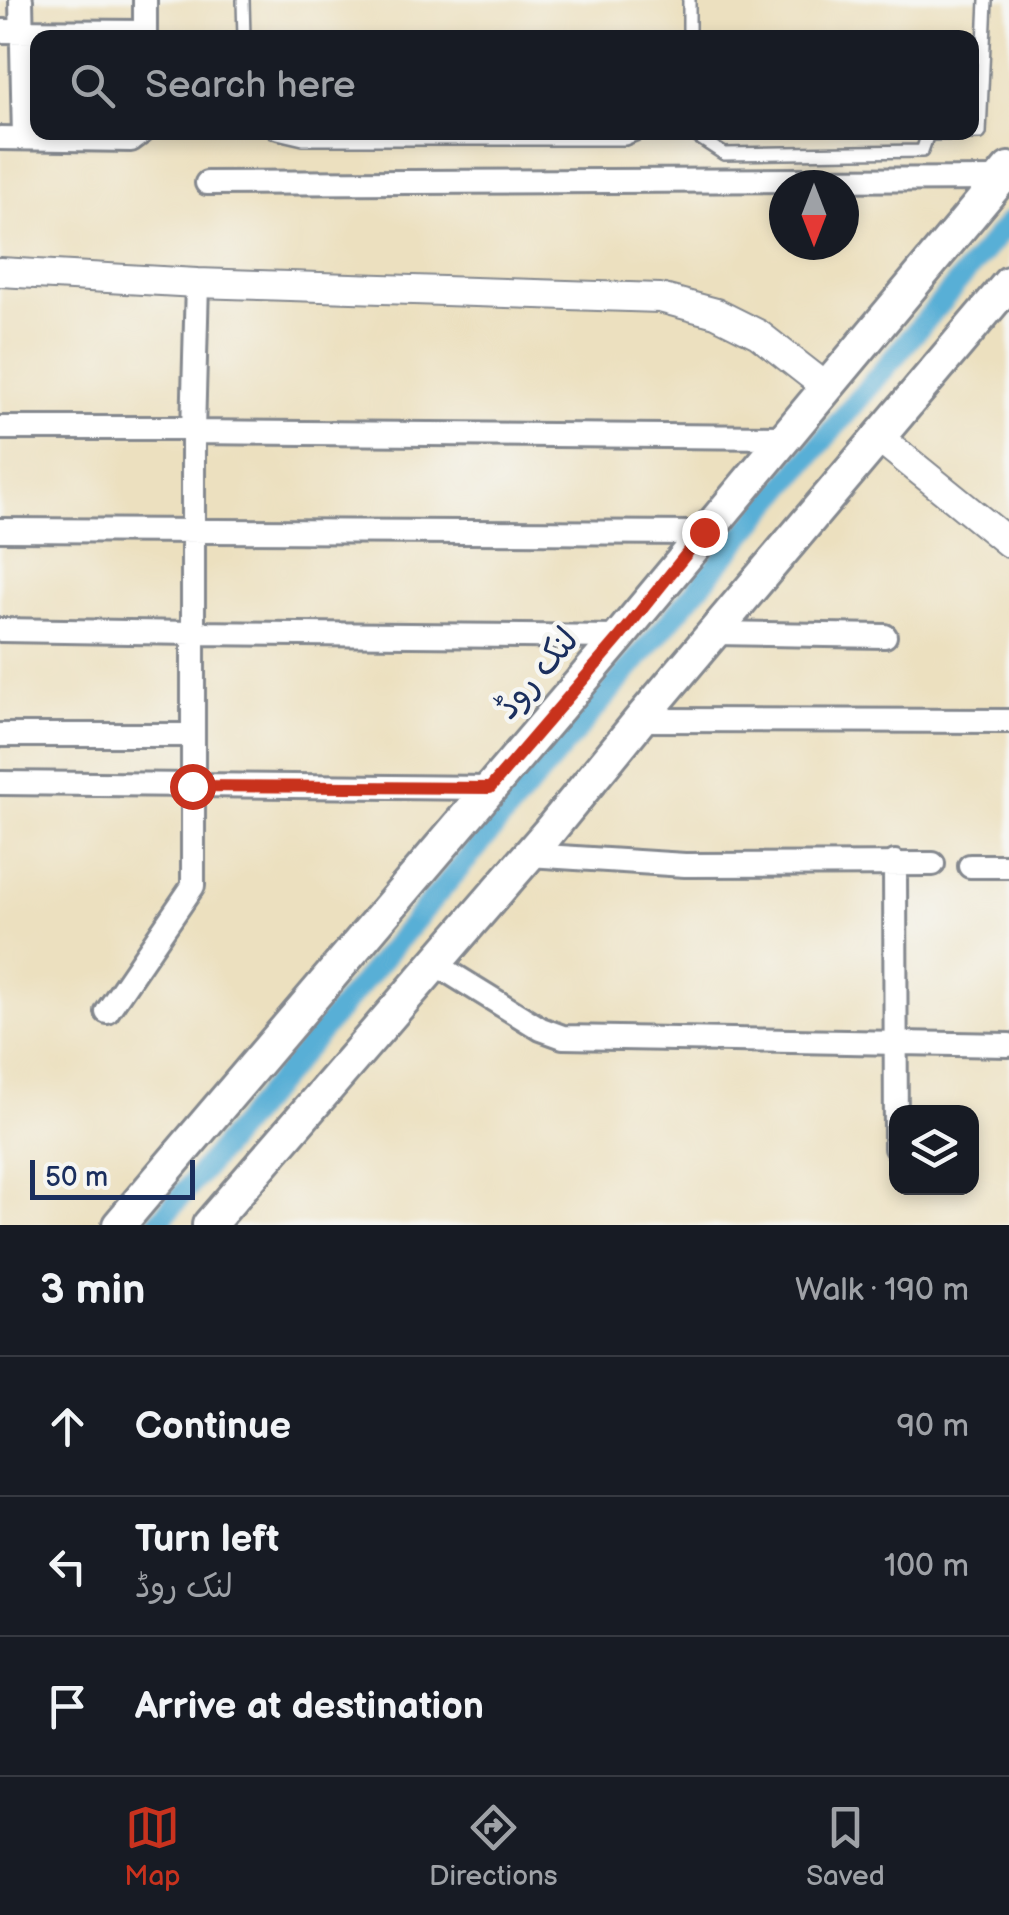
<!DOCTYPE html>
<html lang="en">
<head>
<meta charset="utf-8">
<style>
	body { margin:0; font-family:"Balsamiq Sans","Playpen Sans Arabic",sans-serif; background:#242831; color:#f1f3f6 }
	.controls { position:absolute; right:30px; bottom:30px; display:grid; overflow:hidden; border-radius:20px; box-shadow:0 5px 15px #0003 }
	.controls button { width:90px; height:90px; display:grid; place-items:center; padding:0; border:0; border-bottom:2px solid #363941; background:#171b24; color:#f1f3f6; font:50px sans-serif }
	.compass { position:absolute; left:769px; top:170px; width:90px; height:90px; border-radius:50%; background:#171b24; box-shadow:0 5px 15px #0003; rotate:180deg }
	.scale { position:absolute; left:30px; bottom:25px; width:165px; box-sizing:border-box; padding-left:10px; border:5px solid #1b2f5e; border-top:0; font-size:28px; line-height:35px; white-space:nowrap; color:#1b2f5e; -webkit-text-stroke:8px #f6f6f2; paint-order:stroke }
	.stop { position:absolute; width:30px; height:30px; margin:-22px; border:8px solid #c8321e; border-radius:50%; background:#fff }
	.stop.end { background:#c8321e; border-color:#fff; box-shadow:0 2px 10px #0008 }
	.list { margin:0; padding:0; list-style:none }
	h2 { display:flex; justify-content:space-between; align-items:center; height:130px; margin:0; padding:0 40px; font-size:42px }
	h2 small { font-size:32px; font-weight:400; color:#9ea1a6 }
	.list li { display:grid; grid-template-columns:65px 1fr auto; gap:30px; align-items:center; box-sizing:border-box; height:140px; padding:0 40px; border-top:2px solid #363941 }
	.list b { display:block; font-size:38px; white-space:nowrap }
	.list p { margin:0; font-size:32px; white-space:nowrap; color:#9ea1a6 }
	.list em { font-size:32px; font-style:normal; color:#9ea1a6 }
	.icon { flex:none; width:55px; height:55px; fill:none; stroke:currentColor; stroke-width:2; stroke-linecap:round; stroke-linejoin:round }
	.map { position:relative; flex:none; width:1009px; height:1225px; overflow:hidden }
	.search { position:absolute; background:#171b24; box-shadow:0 5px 15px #0003; left:30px; right:30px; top:30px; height:110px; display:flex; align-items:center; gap:25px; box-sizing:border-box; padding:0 35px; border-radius:20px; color:#9ea1a6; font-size:38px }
	.sheet { height:550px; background:#171b24 }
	nav { display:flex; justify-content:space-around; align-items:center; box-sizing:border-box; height:140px; border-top:2px solid #363941; background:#171b24; font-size:28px; color:#9ea1a6 }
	nav a { display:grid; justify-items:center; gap:5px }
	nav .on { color:#c8321e }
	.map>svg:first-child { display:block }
</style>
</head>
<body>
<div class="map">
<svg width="1009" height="1225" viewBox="0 0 1009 1225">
	<rect width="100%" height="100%" fill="#f6f6f2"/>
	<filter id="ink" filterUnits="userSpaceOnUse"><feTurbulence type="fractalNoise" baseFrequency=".01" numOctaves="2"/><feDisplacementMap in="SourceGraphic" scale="20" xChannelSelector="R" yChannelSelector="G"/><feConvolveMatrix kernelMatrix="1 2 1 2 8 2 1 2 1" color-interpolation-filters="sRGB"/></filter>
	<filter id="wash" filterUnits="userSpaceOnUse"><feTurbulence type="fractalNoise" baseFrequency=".0048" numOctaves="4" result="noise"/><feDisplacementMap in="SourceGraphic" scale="40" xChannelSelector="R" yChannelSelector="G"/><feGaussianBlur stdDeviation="2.25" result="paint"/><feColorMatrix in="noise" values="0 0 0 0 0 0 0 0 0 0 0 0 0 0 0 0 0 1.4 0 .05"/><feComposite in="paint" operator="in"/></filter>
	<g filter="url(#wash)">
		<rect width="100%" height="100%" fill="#ece0bf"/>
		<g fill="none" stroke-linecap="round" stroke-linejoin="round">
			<path stroke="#59afd6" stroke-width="22" d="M156,1225L1009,222"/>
		</g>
	</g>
	<g filter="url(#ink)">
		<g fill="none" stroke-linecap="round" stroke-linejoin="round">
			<defs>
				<path id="service" d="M243,0L244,38
					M689,0V38
					M273,132L303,139H625L642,132
					M690,132L724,154L922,151L928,134L980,133L986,0"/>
				<path id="minor" d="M21,0L24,138
					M0,31L145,32
					M145,38V0
					M0,138L131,140L142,132
					M207,183L1001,179
					M0,428H193
					M193,432L197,283
					M0,530L704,533
					M0,630L193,633V886L107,1012
					M715,633L885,636
					M619,637L193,633V432L784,437
					M640,720L1009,721
					M0,735H192
					M0,783L490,788
					M529,855L685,865L933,864
					M895,862L896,1148
					M970,866H1009
					M434,963L541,1029L563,1037L1009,1045"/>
				<path id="tertiary" d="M0,272L197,283L660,298L716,313L758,334L826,387
					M877,436L1009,543"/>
				<path id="secondary" d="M119,1225L619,637L1009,169
					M209,1225L547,834L640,720L1009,283"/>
			</defs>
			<use href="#service" stroke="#84888e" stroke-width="16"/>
			<use href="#minor" stroke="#84888e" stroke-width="28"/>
			<use href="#tertiary" stroke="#84888e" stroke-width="32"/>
			<use href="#secondary" stroke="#84888e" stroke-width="38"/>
			<use href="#service" stroke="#fff" stroke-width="11"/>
			<use href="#minor" stroke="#fff" stroke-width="22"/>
			<use href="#tertiary" stroke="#fff" stroke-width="28"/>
			<use href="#secondary" stroke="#fff" stroke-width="32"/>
		</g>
	</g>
	<g fill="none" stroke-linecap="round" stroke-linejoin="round" filter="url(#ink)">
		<path stroke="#c8321e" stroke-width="12" d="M192,786L490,788L619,638L704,532"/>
	</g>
	<g text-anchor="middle" stroke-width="9" stroke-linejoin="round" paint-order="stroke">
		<g font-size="35" fill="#1b2f5e" stroke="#f6f6f2">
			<text transform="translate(536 673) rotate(-49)" y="12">لنک روڈ</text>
		</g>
	</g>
</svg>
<div class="controls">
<button><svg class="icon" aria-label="layers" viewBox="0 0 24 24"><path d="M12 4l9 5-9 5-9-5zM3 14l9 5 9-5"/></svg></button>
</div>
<svg class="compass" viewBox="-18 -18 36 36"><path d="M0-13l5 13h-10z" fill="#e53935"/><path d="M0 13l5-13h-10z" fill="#9ea1a6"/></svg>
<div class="scale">50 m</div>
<div class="stop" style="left:192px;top:786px"></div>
<div class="stop end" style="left:704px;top:532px"></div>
<div class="search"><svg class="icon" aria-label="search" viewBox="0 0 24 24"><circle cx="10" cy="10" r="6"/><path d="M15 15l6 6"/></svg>Search here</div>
</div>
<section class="sheet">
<h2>3 min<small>Walk · 190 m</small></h2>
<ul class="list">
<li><svg class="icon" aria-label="ahead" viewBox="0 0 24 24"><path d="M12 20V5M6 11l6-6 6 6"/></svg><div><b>Continue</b></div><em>90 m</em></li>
<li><svg class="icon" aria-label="left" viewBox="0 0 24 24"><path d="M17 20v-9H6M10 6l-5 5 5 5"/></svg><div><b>Turn left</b><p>لنک روڈ</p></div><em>100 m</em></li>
<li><svg class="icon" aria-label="arrive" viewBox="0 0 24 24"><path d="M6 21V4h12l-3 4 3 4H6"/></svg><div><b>Arrive at destination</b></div></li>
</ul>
</section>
<nav>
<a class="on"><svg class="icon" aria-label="map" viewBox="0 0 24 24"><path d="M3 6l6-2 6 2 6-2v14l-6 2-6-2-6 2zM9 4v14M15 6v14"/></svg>Map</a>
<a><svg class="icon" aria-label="directions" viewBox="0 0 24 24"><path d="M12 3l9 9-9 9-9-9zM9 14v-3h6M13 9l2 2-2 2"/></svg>Directions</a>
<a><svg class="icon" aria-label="saved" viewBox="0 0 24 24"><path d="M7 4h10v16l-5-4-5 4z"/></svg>Saved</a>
</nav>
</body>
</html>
